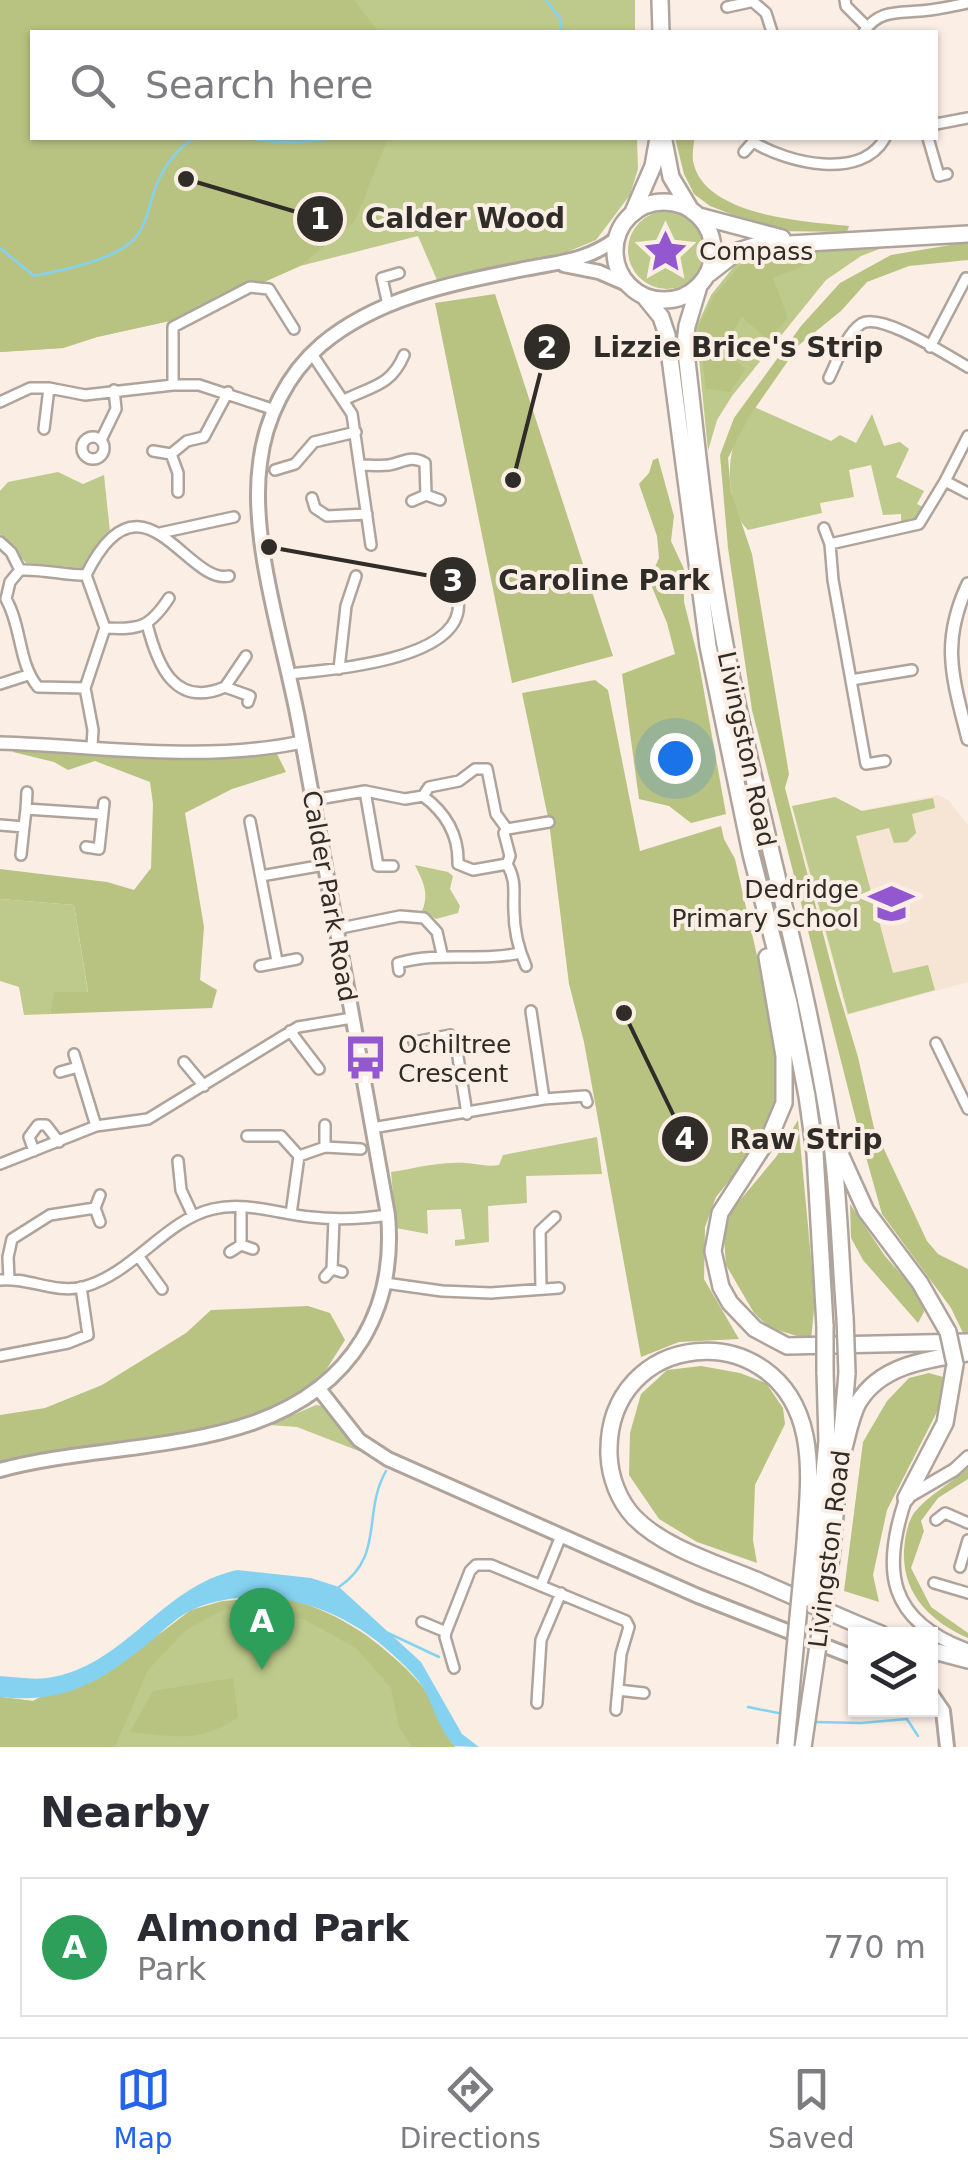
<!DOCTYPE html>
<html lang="en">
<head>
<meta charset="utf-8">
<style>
	body { margin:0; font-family:"DejaVu Sans",sans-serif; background:#f2f2f3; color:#2b2b33 }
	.controls { position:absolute; right:30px; bottom:30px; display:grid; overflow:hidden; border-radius:0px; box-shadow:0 2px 8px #0004 }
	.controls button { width:90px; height:90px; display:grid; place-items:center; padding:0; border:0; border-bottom:2px solid #e1e1e2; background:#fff; color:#2b2b33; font:50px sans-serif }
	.you { position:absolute; left:675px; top:758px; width:35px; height:35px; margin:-25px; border:8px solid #fff; border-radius:50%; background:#1a73e8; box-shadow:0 0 0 15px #1a73e833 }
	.badge { display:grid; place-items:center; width:65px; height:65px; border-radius:50%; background:#2563eb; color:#fff; font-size:32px; font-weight:700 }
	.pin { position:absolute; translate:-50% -82px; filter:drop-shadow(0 2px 5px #0008) }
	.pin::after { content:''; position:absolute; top:52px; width:35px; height:30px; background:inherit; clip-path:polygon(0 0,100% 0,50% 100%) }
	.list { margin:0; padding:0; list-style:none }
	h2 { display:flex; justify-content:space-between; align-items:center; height:130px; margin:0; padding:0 40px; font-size:42px }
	h2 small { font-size:32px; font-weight:400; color:#7c7c81 }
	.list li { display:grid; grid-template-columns:65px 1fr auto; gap:30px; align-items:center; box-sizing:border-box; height:140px; margin:0 20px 20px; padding:0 20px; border:2px solid #e1e1e2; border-radius:0px }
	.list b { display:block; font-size:38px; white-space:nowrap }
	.list p { margin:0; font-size:32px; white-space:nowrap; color:#7c7c81 }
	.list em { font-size:32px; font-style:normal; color:#7c7c81 }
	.icon { flex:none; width:55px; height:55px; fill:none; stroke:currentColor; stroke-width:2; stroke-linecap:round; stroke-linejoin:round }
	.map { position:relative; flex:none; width:968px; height:1747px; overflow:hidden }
	.search { position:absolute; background:#fff; box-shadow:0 2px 8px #0004; left:30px; right:30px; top:30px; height:110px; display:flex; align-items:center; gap:25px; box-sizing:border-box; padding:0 35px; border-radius:0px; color:#7c7c81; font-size:38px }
	.sheet { height:290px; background:#fff }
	nav { display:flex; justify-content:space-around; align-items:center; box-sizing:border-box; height:140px; border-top:2px solid #e1e1e2; background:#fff; font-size:28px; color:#7c7c81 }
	nav a { display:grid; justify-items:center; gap:5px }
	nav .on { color:#2563eb }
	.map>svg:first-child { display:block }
</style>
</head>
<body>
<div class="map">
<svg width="968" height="1747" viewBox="0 0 968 1747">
	<rect width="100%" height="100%" fill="#faeee5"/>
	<path fill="#f6e4d5" d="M938,795L948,800L968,825V982L847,1015L795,824Z"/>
	<path fill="#beca8b" d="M0,0H635V32H32V138H637L638,169L630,195L596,240L567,252L437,280L418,236L300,266L183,318L97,337L63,348L0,352Z
		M628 250a39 39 0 1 1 78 0a39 39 0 1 1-78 0Z
		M890,245L861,256L826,280L732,396L717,420L708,451L696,328L711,295L740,259L762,250Z
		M752,406L831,441L840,435L856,443L872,414L884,446L900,442L909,449L896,477L924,491L917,504L925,508C919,518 912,524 901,524V514L883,515L871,465L849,470L854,497L820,503L822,513L748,530C729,512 726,468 734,444C739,431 746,418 752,406Z
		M58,472L83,484L104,475L110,532L95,547L82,568L26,563L0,534V491L8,482Z
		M835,797L862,811L933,798L935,808L912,814L916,833L907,842L894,843L889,828L856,836L893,973L928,965L935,990L848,1014L792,806Z
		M415,865L448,872L453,876L450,889L460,906L458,913L436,919L422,911C430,892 422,880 415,865Z
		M0,899L74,905L88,993L55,992L50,1014L24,1015L19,987L0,981Z
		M597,1137L602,1174L526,1176L527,1203L488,1206L489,1242L455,1246V1240L465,1239L461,1209L427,1210L428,1234L396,1228L391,1172C416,1168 442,1161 466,1163C478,1164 486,1167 499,1165L503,1155Z
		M316,1405L322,1406L364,1453L297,1427L270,1425Z
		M283,1597C335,1623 384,1639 421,1685C436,1704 439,1728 455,1747H0V1697L33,1701L161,1633L191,1610Z"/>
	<path fill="#b8c382" d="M0,0H354L379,32H32V138H388L355,221L300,266L183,318L97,337L63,348L0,352Z
		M675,138H694C694,145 692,154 693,161C703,216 806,222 849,226L847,232L774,231L710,206L694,194L684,174Z
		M968,242V260L909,266L867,282L841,311L799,345L749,417L728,458L731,492L752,554L789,774L785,788L837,987L858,1057L874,1128L927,1241L938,1254L968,1269V1333H963L951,1308L882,1214L859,1132L752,710L728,548L720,455L734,418L801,326L840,283L891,255Z
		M818,251L816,261L773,278L788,318L768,340L742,317L721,349L746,369L730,392L706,389L698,328L714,296L743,262L762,254Z
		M495,294L613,656L512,683L435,303Z
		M658,458L674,516L671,541L684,569V602L698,658L726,814L691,823L669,806L639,799L622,674L675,654L667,623L649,580L659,558L657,536L639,484L649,473L653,460Z
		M595,680L608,690L640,851L721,826L724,839L735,859L776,1039L780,1080L772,1119L754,1150L716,1197L705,1227L704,1279L739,1339L679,1342L641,1357L584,1042L569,984L549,822L522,693Z
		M13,747C101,750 188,759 277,754L286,772L232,789L185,813L204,927L200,980L217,990L212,1008L50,1014L54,992H88L74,905L0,899V869L107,882L134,890L151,868L153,804L150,782L95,761L68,770L54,762L13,752Z
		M798,1120L815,1300L811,1340L770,1328L754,1313L726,1265L724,1237L731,1211L776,1157Z
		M850,1204L885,1256L922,1298L924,1312L918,1323L863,1260L851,1238Z
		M308,1306L330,1313L345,1340L309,1397L266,1420L0,1470V1415L45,1408L102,1385L186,1333L211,1310Z
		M701,1366L740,1373L766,1383L783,1408L785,1424L755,1485L753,1540L757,1563L697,1542L659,1519L629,1475L630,1433L641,1394L667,1370Z
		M929,1373L943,1377L939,1408L887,1510L873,1575L879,1602L844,1591L863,1442L887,1401L909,1378Z
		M968,1468V1479L938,1498L921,1521L924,1531L911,1568L931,1607L968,1633V1638C930,1621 902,1594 904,1550C905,1538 907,1523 914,1513C929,1494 951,1484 968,1468Z
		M283,1597C333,1610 375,1636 410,1674C415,1679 422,1685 426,1692C436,1711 440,1729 455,1747H412L399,1727L391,1688L356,1648L303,1619L225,1609L186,1630L148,1670L115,1747H0V1697L33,1701L161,1633L191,1610L222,1601Z
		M233,1678L238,1717C200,1744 174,1736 130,1732L153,1691Z"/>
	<path fill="#85d2f0" d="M237,1570L311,1578L339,1587L421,1662L462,1734L479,1747L454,1746C440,1729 435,1712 426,1693C419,1678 403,1664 391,1653C339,1605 262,1581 194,1609C179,1615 164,1630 151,1641C102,1681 66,1704 0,1697V1676C15,1677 32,1680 47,1678C125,1667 160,1587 237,1570Z"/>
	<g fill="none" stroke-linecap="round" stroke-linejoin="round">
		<path stroke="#85d2f0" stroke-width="2.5" d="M546,0L560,18L562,32
			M247,138C276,144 304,143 333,138
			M0,248L34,276C63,270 106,262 130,243C149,227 149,199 159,179C167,162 179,148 194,138
			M339,1587C385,1556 362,1513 386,1471
			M388,1633L439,1657
			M748,1707L783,1714
			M815,1722L861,1723L907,1719L918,1736"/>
		<defs>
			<path id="minor" d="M751,0L766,13L772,32
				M845,0L846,6L867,27
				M727,7L750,2
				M864,32C878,10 897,13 920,11C936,10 953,6 968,3
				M936,124L968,118
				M928,138L939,176L947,174
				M744,152L753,142C788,163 861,181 885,138
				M388,305L382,278L399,273
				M930,347L966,278
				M312,354L352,414L371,545
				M829,378C837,362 846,334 861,324C880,311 948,356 968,367
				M173,385V327L250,287L269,289L294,329
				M344,400C372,386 391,386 404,355
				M0,402L30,388H49L85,395L173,385H199L275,410
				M44,429L49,388
				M82 448a11 11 0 1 1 22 0a11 11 0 1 1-22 0Z
				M101,440L116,409L114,390
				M153,451L171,454L187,441L204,437L228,392
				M171,454L178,473V492
				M361,465C370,465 380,466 389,465C404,462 411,455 425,463L426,495L412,501
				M275,470L295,464L314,442L356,432
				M945,481L968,436
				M426,495L440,500
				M312,498L315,508L327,516L367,514
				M824,528L830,544
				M160,533L234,517
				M0,542L11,552L20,570
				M147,624C157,664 174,709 225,687L246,656
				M105,628C140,630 150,627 169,598
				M339,669L346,606L356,576
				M289,674C329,670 450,661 458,611C460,596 455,578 452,564L441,566
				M851,680L912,670
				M0,684L28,675
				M225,687L250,696L248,702
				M85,688L38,687C18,663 22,627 6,599L10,582L20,570C44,569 63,575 86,575
				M92,746L93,730L85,688L105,628L86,575C142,461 187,586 229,576
				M885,761L866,764L833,580L830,544L919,524L945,481L968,493
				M365,791L378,866H393
				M423,796C446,813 459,835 458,864L473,870L507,864
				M313,800L365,791L405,799L423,796L429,787L459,781L475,769H487L496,814L507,829
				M26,809L27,792
				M250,821L277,961
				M0,825L24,827L26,809L102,814
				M507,829L504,833L510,856L507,864C517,882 513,891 514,911C514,929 519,950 526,966
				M507,829L549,822
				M86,847L99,849L104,803
				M21,855L24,827
				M261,876L324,865
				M336,929L400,916L424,918L437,932L442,954
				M260,966L297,959
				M399,971L398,963C440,951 479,962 520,953
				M531,1011L544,1099
				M290,1031L319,1069
				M414,1042L450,1035L455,1038L467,1114
				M936,1043L968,1109
				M74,1054L96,1126
				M184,1062L204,1086
				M60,1072L78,1067
				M372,1128L544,1099L585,1096L587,1102
				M247,1136H281L299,1156L291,1214
				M325,1147V1125
				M34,1151L29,1137L38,1125H46L59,1142
				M299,1156L325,1147L361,1149
				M178,1161L181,1190L193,1216
				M0,1164L96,1126L148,1119L298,1027L352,1018
				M241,1207V1245
				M100,1222L95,1208L100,1195
				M230,1252L241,1245L253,1249
				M139,1257L162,1289
				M332,1269L334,1219
				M325,1277L332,1269L342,1272
				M9,1279L8,1257L12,1239L50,1215L95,1208
				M0,1280C29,1277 54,1294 83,1287C133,1274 165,1220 213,1209C246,1201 279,1214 311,1217C337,1220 362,1219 388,1215
				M385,1283L442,1291L491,1293L559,1288
				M541,1289L540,1231L555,1217
				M0,1356L68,1343L88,1335L81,1287
				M936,1520L945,1513L968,1523
				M960,1567L968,1540
				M934,1583L968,1593
				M541,1585L561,1536
				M422,1622L446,1632
				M454,1668L445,1637L446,1632L470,1571L476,1565H491L626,1621L629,1627L621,1654L616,1710
				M618,1690L644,1693
				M537,1703L541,1640L561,1593"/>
			<path id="tertiary" d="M968,584C940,643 953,679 968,739
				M0,743C100,746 203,763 302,742
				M968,1457L954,1470L906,1498C881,1571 888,1621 968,1650"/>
			<path id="secondary" d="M564,265L599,272L629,285
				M319,1389L359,1440L388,1459L698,1596L856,1658
				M0,1470C120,1437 289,1459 362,1340C385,1302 392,1260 388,1215C359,1051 329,888 299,724C285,646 249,541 260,463C265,419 287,374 321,345C378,297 454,283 524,269C559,262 587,261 616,239
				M930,1692L943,1711L947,1747"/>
			<path id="primary" d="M660,0L661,32
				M664,141L671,177L689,207
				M615 251a49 49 0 1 1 98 0a49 49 0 1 1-98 0Z
				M633,212L653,166L658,138
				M699,216L782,238
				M710,273L738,251L754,246L968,234
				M699,286L687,326L685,344C697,444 706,546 725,645C756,807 804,965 830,1128C839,1190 840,1255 845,1317
				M644,296L661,317L667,335L708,646L751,854L789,1003L807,1096L815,1153L825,1326
				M767,957L784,1056V1103L771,1134L720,1213L713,1251L721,1287L730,1303L755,1329L787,1346L968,1342
				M837,1147L866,1211L920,1283L948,1332
				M842,1455C847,1439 850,1418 858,1403C880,1365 928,1359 968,1353
				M906,1498L945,1423L955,1364
				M805,1543C807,1508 812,1471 805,1436C780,1312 605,1329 609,1455C610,1478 619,1501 634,1517C664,1548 716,1563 756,1580C798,1598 839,1617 881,1634
				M817,1548L827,1441L825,1372
				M832,1551L847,1373
				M930,1650L968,1660"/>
		</defs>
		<use href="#minor" stroke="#afa49c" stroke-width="14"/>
		<use href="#tertiary" stroke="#afa49c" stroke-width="16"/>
		<use href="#secondary" stroke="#afa49c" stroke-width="18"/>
		<use href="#primary" stroke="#afa49c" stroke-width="20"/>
		<use href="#minor" stroke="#fff" stroke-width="9"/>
		<use href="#tertiary" stroke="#fff" stroke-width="11"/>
		<use href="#secondary" stroke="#fff" stroke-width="12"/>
		<use href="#primary" stroke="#fff" stroke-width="15"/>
		<defs>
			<path id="primary-bridge" d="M845,1317L847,1373
				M825,1326V1372
				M948,1332L955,1364
				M809,1598L817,1548
				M786,1745L805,1543
				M803,1747L832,1551"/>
		</defs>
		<use href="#primary-bridge" stroke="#afa49c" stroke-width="20" stroke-linecap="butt"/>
		<use href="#primary-bridge" stroke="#fff" stroke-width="15"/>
	</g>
	<defs>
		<symbol id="sight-bare" viewBox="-9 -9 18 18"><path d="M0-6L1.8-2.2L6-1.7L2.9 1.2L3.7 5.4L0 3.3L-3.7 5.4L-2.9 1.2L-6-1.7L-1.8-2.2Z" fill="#9358cf" stroke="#faeee5" stroke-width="2.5" paint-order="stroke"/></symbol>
		<symbol id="school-bare" viewBox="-9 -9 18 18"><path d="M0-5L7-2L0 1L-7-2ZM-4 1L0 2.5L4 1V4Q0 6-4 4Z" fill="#9358cf" stroke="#faeee5" stroke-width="2.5" paint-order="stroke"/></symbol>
		<symbol id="bus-bare" viewBox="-9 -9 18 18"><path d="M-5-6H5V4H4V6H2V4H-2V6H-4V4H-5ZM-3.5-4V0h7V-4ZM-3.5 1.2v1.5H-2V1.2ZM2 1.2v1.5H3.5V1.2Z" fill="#9358cf" stroke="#faeee5" stroke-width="2.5" paint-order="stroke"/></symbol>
	</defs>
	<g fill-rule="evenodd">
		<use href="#sight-bare" x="634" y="220" width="63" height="63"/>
		<use href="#school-bare" x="860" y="872" width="63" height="63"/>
		<use href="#bus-bare" x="334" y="1026" width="63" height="63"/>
	</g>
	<g text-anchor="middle" stroke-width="8" stroke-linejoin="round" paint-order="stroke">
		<g font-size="25" fill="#302c28" stroke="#faeee5" text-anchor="start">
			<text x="699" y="260">Compass</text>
			<text x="859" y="898" text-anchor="end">Dedridge<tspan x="859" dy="29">Primary School</tspan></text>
			<text x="398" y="1053">Ochiltree<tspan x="398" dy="29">Crescent</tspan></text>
		</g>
		<g font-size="25" fill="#302c28" stroke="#faeee5">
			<text transform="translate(747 749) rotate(78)" y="9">Livingston Road</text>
			<text transform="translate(330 896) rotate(80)" y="9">Calder Park Road</text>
			<text transform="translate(829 1549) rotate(-83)" y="9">Livingston Road</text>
		</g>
	</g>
	<path fill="none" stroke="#302c28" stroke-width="4" d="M186 179L320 219M513 480L547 347M269 547L453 580M624 1013L685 1139"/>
	<g fill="#302c28" stroke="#faeee5" stroke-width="4">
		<circle cx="186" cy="179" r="10"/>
		<circle cx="513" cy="480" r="10"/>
		<circle cx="269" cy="547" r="10"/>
		<circle cx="624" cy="1013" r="10"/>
		<circle cx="320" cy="219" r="25"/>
		<circle cx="547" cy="347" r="25"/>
		<circle cx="453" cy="580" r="25"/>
		<circle cx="685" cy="1139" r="25"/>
	</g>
	<g font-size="30" text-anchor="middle" font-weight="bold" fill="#fff">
		<text x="320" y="229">1</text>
		<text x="547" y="358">2</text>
		<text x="453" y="591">3</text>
		<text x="685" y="1149">4</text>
	</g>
	<g font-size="28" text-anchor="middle" font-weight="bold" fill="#302c28" stroke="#faeee5" stroke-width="8" stroke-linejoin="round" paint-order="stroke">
		<text x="465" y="228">Calder Wood</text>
		<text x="738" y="357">Lizzie Brice's Strip</text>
		<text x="604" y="590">Caroline Park</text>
		<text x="806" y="1149">Raw Strip</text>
	</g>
</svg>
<div class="controls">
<button><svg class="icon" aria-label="layers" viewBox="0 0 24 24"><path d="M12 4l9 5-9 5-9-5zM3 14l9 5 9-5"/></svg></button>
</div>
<div class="you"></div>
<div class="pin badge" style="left:262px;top:1670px;background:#2e9e5b">A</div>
<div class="search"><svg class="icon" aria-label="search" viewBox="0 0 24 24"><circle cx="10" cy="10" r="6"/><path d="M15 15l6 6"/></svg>Search here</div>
</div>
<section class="sheet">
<h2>Nearby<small></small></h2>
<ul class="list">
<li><span class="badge" style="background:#2e9e5b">A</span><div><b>Almond Park</b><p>Park</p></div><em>770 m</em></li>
</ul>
</section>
<nav>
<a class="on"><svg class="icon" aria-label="map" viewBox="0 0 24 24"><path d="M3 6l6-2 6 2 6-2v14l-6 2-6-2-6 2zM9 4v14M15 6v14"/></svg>Map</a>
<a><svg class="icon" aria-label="directions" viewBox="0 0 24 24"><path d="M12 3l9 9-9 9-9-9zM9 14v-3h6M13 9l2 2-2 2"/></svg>Directions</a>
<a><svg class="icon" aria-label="saved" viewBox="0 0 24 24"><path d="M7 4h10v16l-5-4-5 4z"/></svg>Saved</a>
</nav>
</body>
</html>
